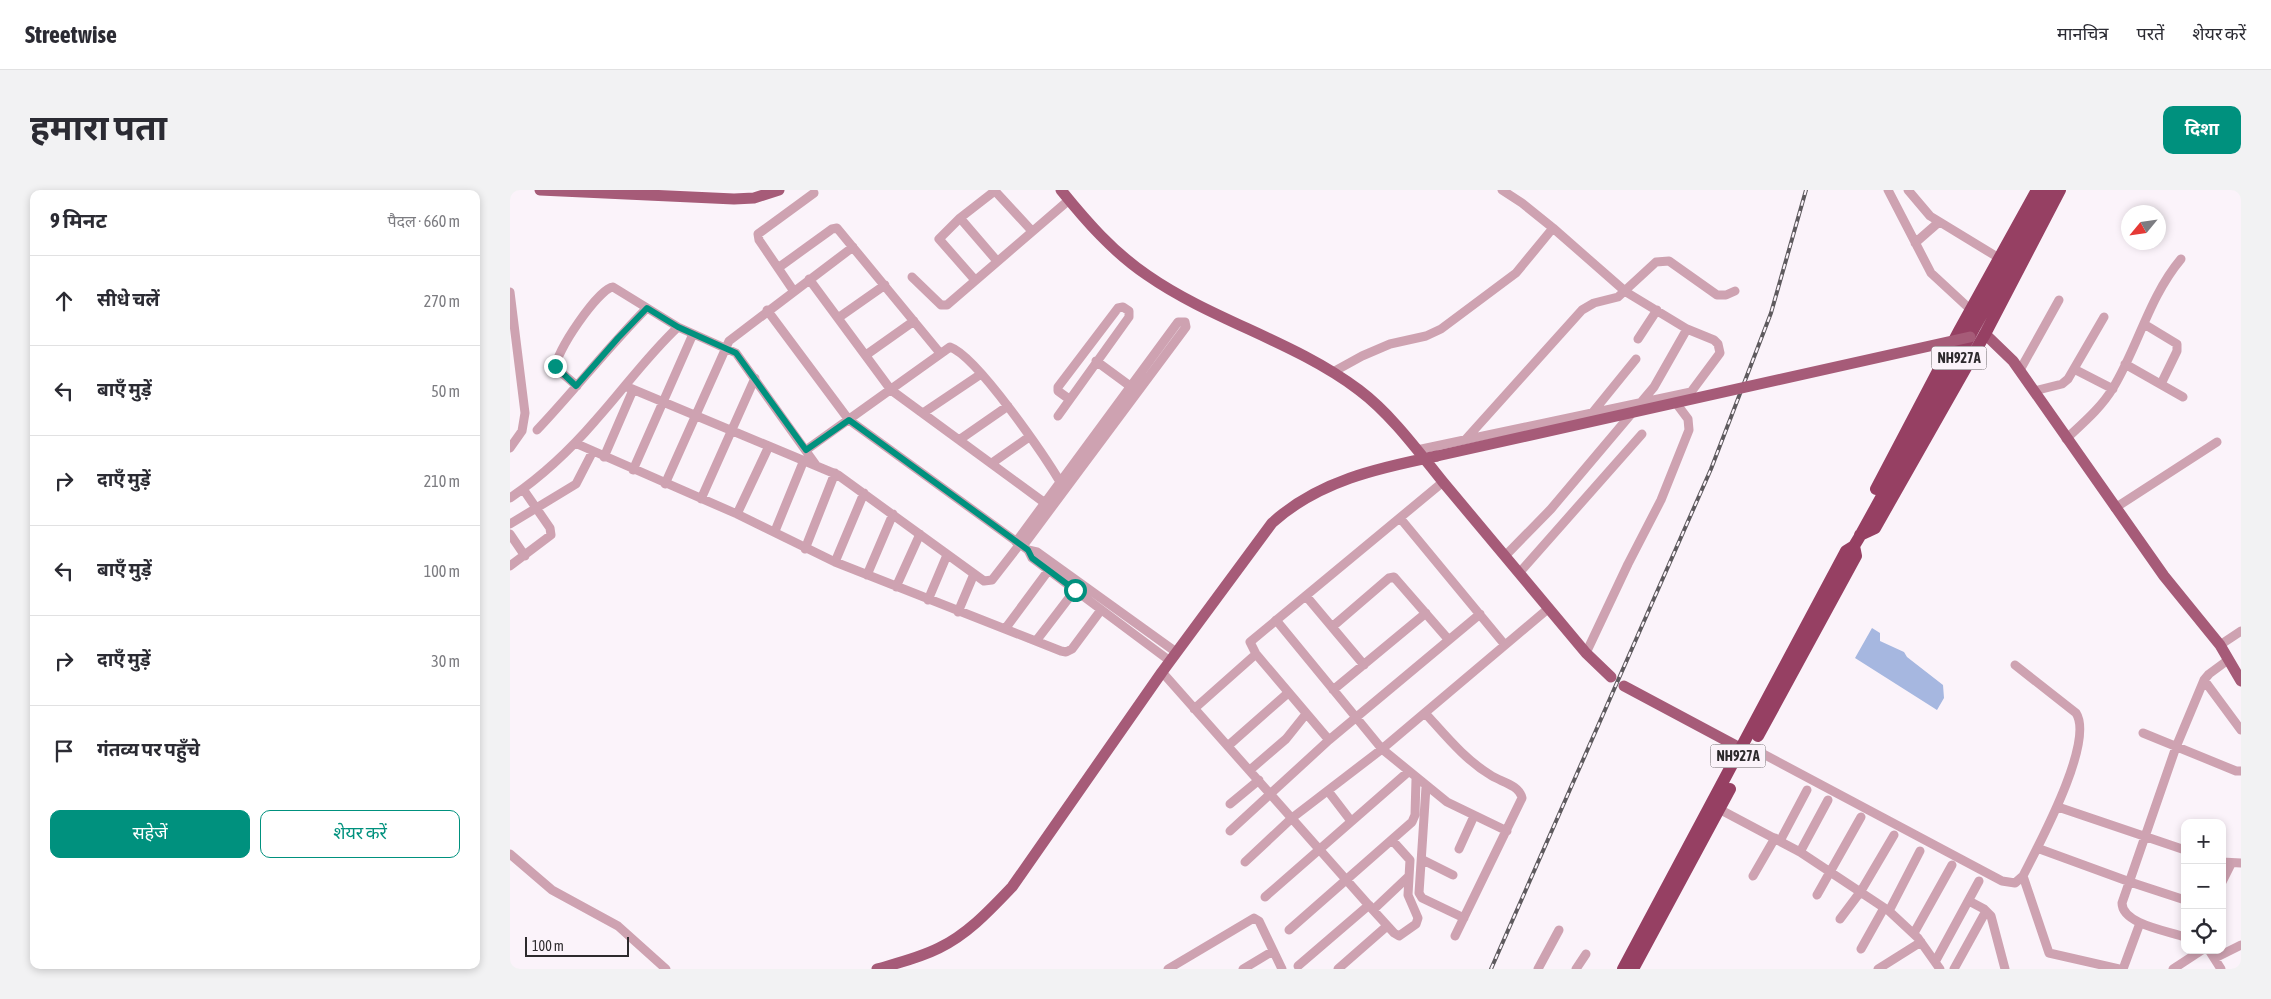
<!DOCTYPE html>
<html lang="hi">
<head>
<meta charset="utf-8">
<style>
	body { margin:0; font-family:"Asap Condensed","Noto Sans Devanagari",sans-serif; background:#f2f2f3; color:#2b2b33 }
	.controls { position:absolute; right:15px; bottom:15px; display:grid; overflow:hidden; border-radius:10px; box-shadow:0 2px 8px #0003 }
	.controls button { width:45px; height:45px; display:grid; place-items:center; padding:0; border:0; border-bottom:1px solid #e1e1e2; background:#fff; color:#2b2b33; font:25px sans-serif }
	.compass { position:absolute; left:1611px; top:15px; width:45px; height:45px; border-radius:50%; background:#fff; box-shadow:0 2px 8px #0003; rotate:241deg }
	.scale { position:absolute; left:15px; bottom:12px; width:104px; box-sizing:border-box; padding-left:5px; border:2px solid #2d2a2d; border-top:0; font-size:14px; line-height:18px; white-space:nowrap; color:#2d2a2d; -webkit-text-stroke:4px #fbf3fa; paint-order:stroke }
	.stop { position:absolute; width:15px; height:15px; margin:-11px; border:4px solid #00917e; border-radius:50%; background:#fff }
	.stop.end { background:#00917e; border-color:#fff; box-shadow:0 1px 5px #0008 }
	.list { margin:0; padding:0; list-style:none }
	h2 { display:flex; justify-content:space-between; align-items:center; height:65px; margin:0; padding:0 20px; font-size:21px }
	h2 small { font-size:16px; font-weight:400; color:#7c7c81 }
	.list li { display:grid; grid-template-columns:32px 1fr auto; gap:15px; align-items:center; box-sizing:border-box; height:90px; padding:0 20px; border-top:1px solid #e1e1e2 }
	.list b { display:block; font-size:19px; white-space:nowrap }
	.list em { font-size:16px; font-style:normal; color:#7c7c81 }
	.actions { display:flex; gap:10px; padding:15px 20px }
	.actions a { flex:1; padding:11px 0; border:1px solid #00917e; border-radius:10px; text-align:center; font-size:18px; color:#00917e }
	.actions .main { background:#00917e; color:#fff }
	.icon { flex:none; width:28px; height:28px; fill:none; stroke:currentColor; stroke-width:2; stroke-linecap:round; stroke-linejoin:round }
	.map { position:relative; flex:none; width:1731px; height:779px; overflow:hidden; border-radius:10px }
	header { display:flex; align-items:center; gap:30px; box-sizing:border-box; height:70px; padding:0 25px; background:#fff; border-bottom:1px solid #e1e1e2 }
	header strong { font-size:24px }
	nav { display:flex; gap:28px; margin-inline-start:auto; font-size:18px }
	.intro { display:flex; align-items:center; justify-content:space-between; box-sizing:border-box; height:120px; padding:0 30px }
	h1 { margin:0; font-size:35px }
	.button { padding:12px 22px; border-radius:10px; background:#00917e; color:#fff; font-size:18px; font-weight:700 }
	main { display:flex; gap:30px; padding:0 30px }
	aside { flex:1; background:#fff; border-radius:10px; box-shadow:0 2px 8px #0003 }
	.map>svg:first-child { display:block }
</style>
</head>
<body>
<header>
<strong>Streetwise</strong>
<nav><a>मानचित्र</a><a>परतें</a><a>शेयर करें</a></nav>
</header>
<div class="intro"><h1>हमारा पता</h1><a class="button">दिशा</a></div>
<main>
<aside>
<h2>9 मिनट<small>पैदल · 660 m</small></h2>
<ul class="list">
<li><svg class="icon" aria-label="ahead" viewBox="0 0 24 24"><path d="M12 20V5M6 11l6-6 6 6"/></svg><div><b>सीधे चलें</b></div><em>270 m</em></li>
<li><svg class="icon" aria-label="left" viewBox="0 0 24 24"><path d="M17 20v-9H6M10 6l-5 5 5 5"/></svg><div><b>बाएँ मुड़ें</b></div><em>50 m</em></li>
<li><svg class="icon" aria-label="right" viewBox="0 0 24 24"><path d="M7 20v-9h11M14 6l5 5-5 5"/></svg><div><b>दाएँ मुड़ें</b></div><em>210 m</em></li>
<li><svg class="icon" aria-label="left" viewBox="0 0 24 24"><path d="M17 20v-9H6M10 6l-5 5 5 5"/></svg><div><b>बाएँ मुड़ें</b></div><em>100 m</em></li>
<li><svg class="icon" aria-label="right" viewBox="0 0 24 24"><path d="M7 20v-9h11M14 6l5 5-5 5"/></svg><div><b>दाएँ मुड़ें</b></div><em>30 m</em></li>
<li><svg class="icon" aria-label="arrive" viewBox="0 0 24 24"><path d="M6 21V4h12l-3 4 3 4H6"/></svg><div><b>गंतव्य पर पहुँचे</b></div></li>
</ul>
<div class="actions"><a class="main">सहेजें</a><a>शेयर करें</a></div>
</aside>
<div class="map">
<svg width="1731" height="779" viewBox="0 0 1731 779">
	<rect width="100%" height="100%" fill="#fbf3fa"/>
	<path fill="#a6b7e0" d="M1362,438L1370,443V451L1394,462L1397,467L1433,495L1434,508L1427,520L1345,468Z"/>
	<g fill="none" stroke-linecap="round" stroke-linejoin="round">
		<path stroke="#cea2b1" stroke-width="9" d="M1378,0L1421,83L1461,120
			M1398,0L1420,26L1489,68
			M485,1L522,41
			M450,28L487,71
			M1405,53L1429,32
			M268,78L322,39L327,38L430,163
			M402,87L431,115H437L559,10
			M299,89L381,200L539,316
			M465,90L429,49L450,28L486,0
			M283,100L249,50L248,44L304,3
			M0,102L15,223L12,241L0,258
			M257,120L339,230L518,360L527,362L666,462
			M328,128L375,95
			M1634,134L1667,154V161L1651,194
			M1128,149L1147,120
			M356,165L404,131
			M586,171L620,196
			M1615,174L1673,207
			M1564,179L1603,199
			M1510,180L1549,110
			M823,182L852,166L880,154L916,146L931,139L1006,83L1043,38
			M67,196L46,178C43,165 89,98 103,97L168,137L226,163L306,275
			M115,196L328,285L474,391L482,390L510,354
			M1524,201L1552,194L1558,189L1594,127
			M1083,222L1126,169
			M413,223L471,184
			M548,226L619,127V121L613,117L608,118L548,197V201L559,209
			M27,240C65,200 98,157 137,118
			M956,249L1072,120L1084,113L1108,107L1146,72L1159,71L1207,105H1216L1225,101
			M1556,249C1573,233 1591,218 1603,198C1628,157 1639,107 1671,69
			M449,250L498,216
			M65,253L227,324L325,372L551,461L556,462L562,459L591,420
			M296,260L440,157C467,166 536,268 552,295
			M907,260L1181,202L1210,163L1208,154L1204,150L1177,139L1116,102L1043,38L1012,13L992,0
			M94,267L123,200
			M482,273L519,247
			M123,280L183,144
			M155,294L219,151L343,57
			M0,308C31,287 60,260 85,231C113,200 137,166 168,137
			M191,309L245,188
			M1605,318L1707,252
			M227,324L259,256
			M890,328L995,455
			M0,334L66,294L83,261
			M265,341L294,270
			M0,344L15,366
			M506,352L668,132H675L676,137L513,356
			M295,359L325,283
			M518,360L522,368L660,471
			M996,365L1041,319L1144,197L1177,139
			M325,372L354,303
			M0,376L41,345L40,338L13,299
			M1010,382L1132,244
			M357,385L383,324
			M386,397L410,344
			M796,406L854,475
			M418,410L437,365
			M448,422L464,384
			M766,430L872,559L937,612L997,641
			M822,437L879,388L884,387L938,449
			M495,439L538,381
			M526,451L565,400
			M1710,455L1731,441
			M1076,463L1118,374L1151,310L1179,240L1178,229L1163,209
			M652,482L863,720L884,743L889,746L906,734L908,728L898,705L900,670L882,650
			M1694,490L1731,540
			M823,500L916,423
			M684,519L746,464
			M915,523C936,546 955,570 982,586C992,592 1009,595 1012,608L945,746
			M1633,543L1726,581H1731
			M819,550L746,464L740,452L933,292
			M719,555L778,503
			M1242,558L1492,691L1505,693L1513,686C1528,656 1585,552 1566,523L1505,475
			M740,580L776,549L796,524
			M916,597L909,703L912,708L954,728
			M818,601L841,631
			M720,614L749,590
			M1548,617L1675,660
			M1209,619L1290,662L1379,721L1408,748L1430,779
			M720,641L819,550L970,424
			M1270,651L1297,600
			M1527,658L1620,692L1675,710
			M949,659L964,626
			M1290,662L1318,610
			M0,664L42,700L108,736L156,779
			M913,670L943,685
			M735,672L782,628L872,559L1039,418
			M1712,672L1731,673
			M1243,686L1265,648
			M1513,686L1539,763L1609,779
			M1712,692L1721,674
			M1307,705L1351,627
			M755,707L898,582
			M1459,711L1474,719L1481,726L1495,779
			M863,720L899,686
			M1379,721L1410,661
			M1330,729L1351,701L1384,645
			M779,740L902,632L905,625L906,589
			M1404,743L1442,675
			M1675,747C1658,741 1612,734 1612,713L1666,557L1694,490L1699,484L1718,470
			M1351,759L1374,718
			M1699,760L1711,779
			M1705,768L1731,755
			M1425,772L1469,691
			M788,776L859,715
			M658,779L744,728L749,731L772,779
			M733,779L763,761
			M828,779L877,736
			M1028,779L1049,740
			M1066,779L1076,764
			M1368,779L1411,752
			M1444,779L1476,721
			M1613,779L1630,733
			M1663,779L1692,760"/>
		<path stroke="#a65b78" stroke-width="11" d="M30,0L224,9L244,8L269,0
			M551,0C576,31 603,62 637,85C703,131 784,151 849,200C881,224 908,261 933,292C981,349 1029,406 1076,463L1101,487
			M1475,144L1503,171L1654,386L1710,455L1731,491
			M1114,496L1232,559
			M367,779C388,773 409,768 429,758C458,744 480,720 502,697L652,482L762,333C808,291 868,278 927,266"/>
		<path stroke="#964063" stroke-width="12" d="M1366,299L1449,141L1527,0
			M1350,345L1365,338L1475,144L1550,0
			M1248,546L1346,366L1344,356
			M1113,779L1336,361L1344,356L1350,346L1540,0
			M1123,779L1220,599"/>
		<defs>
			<path id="rail" d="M981,779L1201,279L1261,123L1296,0"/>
		</defs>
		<use href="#rail" stroke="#5e5a5e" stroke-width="4"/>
		<use href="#rail" stroke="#fbf3fa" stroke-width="2" stroke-dasharray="5.5" stroke-linecap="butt"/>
		<path stroke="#a65b78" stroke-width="11" d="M927,266L1460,147"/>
	</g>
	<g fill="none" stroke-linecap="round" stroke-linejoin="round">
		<path stroke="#00917e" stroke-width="6" d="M45,176L66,196L108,148L137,118L168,137L226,163L296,260L339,230L518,360L522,368L565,400"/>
	</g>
	<g text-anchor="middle" stroke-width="4" stroke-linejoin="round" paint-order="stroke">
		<g fill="#fbf3fa" stroke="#6b666a" stroke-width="1">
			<rect x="1421.5" y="156.5" width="55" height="23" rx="4"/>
			<rect x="1200.5" y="554.5" width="55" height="23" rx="4"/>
		</g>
		<g font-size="14" font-weight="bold" fill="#2d2a2d">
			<text x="1449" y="173">NH927A</text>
			<text x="1228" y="571">NH927A</text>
		</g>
	</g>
</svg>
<div class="controls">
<button>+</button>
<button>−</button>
<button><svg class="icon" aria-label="locate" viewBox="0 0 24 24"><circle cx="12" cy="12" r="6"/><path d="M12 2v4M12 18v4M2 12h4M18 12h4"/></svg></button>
</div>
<svg class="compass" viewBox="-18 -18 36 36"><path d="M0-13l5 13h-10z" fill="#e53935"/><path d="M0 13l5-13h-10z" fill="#7c7c81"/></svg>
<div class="scale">100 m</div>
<div class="stop" style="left:565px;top:400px"></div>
<div class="stop end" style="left:45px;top:176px"></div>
</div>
</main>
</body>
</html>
